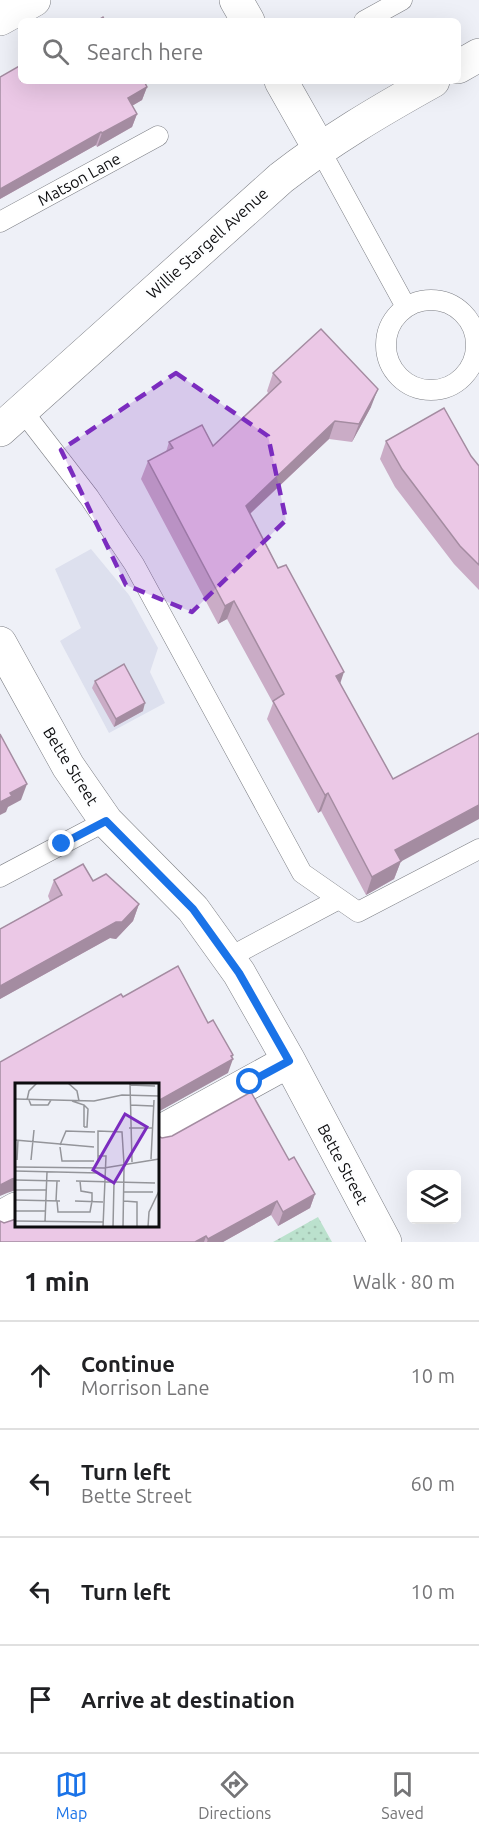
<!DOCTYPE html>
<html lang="en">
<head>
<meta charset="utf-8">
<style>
	body { margin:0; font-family:Ubuntu,sans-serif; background:#f6f6f6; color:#202124 }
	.controls { position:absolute; right:18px; bottom:18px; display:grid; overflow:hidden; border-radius:9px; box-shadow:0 6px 24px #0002 }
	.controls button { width:54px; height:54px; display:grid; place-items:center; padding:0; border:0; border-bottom:2px solid #e0e0e0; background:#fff; color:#202124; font:30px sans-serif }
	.stop { position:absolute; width:18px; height:18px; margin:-14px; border:4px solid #1a73e8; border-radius:50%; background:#fff }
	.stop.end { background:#1a73e8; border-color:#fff; box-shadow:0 2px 6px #0008 }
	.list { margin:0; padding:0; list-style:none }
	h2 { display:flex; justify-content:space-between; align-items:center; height:78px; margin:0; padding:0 24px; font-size:26px }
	h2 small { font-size:20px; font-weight:400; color:#757577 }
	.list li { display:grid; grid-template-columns:39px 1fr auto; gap:18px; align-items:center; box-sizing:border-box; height:108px; padding:0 24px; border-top:2px solid #e0e0e0 }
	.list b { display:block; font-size:22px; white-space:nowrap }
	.list p { margin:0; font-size:20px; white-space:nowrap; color:#757577 }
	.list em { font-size:20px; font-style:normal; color:#757577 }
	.icon { flex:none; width:33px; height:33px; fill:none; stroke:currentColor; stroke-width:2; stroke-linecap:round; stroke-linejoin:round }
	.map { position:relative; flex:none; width:479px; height:1242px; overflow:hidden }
	.search { position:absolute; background:#fff; box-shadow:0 6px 24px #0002; left:18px; right:18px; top:18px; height:66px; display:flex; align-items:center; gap:15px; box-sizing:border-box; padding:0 21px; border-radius:9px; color:#757577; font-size:22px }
	.sheet { height:510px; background:#fff }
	nav { display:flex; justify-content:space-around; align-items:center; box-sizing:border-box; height:84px; border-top:2px solid #e0e0e0; background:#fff; font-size:16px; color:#757577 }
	nav a { display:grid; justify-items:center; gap:3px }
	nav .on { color:#1a73e8 }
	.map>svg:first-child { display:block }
</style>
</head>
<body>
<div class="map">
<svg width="479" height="1242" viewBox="0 0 479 1242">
	<defs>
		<pattern id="park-dots" width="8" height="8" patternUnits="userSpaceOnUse" patternTransform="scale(1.5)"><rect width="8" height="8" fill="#bbe1cd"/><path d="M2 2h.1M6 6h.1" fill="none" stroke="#a0c0af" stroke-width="1.8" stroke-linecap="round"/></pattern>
	</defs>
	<rect width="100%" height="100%" fill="#eef0f7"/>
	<path fill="#dde0ee" d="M91,549L129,595L158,648L150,672L165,703L109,733L60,641L81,628L55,569Z"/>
	<path fill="url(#park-dots)" d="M318,1217L332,1242H273Z"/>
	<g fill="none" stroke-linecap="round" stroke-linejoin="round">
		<defs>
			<path id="service" d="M364,21L402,0
				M319,148L406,307
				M0,222L158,136
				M386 345a45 45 0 1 1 90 0a45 45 0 1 1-90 0Z
				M21,409L89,497L134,564L302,873L358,912L479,849
				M0,877L106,821
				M228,958L339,899"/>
			<path id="minor" d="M236,0L248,21
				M0,19L34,0
				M281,81L319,148
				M0,643L68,766L106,821L193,909L239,973L289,1061L385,1242
				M158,1133L289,1061
				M0,1218L16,1209"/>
			<path id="tertiary" d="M458,67L479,55
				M0,430L281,178C330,140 379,111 433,81"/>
		</defs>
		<use href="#service" stroke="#7d7f85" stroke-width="21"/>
		<use href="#minor" stroke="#7d7f85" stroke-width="34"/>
		<use href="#tertiary" stroke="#7d7f85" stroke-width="34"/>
		<use href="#service" stroke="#fff" stroke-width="20"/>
		<use href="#minor" stroke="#fff" stroke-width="33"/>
		<use href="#tertiary" stroke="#fff" stroke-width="33"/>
	</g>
	<path fill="#caacc6" d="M0,77L147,87L142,100L132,106L137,114L132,127L97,147L96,145L0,199Z
		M273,373L371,407L352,442L329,439L250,514L340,684L401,861L394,879L366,895L321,811L318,813L267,719L273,703L227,619L218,624L141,479L148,461L166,452L169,442L213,446L268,393L267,391Z
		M386,441L471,456L479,466V590L454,564L395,487L380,459Z
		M95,681L143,711L114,727L92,688Z
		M54,880L93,881L139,904L133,921L116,939L110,938L0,999V929L50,901L48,896Z
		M162,1138L289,1160L315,1194L310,1208L278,1226L271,1215L223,1242H0L4,1223L14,1220Z"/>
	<path fill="#a48ca1" d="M147,87L142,100L123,111L128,98Z
		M137,114L132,127L97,147L102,133Z
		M101,132L96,145L0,199V189Z
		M378,389L371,407L352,442L359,424Z
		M335,421L329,439L239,524L246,506Z
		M234,601L227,619L218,624L225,606Z
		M344,672L338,690L336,676Z
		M145,703L143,711L114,727L116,719Z
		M27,784L21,800L8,807L6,812L0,815V802L10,793Z
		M328,793L321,811L318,813L325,795Z
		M479,805V819L391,867L401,861L394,879L366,895L372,877L395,850Z
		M139,904L133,921L116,939L110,938L0,999V986Z
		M233,1055L231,1060L233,1059L228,1073L158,1112V1101Z
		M16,1178V1190L7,1193L0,1196V1185L12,1179Z
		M315,1194L310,1208L278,1226L283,1212Z
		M277,1201L271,1215L223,1242H207L208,1239Z
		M206,1236L204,1242H195Z"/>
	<path fill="#ebc8e6" stroke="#a48ca1" stroke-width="1.5" d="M103,17L105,21H97Z
		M21,65V81H144L147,87L128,98L137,114L102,133L101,132L0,189V77Z
		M321,329L378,389L359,424L335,421L246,506L278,568L286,565L344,672L336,676L393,779L479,733V805L395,850L401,861L372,877L328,793L325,795L273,701L284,694L234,601L225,606L148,461L173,448L169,442L202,425L213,446L281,382L273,373Z
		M444,408L471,456L479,466V565L460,546L402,469L386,441Z
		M124,664L145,703L116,719L95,681Z
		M0,734L27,784L10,793L12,796L0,802Z
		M83,864L93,881L106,874L139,904L122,922H116L0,986V929L62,895L54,880Z
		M178,966L208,1023L213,1020L233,1055L231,1056L233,1059L158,1101V1084H16V1178L12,1179L0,1185V1062L121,994L123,997Z
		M251,1092L289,1160L294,1157L315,1194L283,1212L277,1201L208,1239L206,1236L195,1242H0V1221L4,1223L16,1219V1226H158V1136L162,1138L172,1136Z"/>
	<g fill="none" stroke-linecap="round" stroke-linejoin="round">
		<path stroke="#1a73e8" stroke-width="8" d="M62,844L106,821L193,909L239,973L289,1061L250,1082"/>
	</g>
	<path fill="#7b2cbf" fill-opacity="0.2" stroke="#7b2cbf" stroke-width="4.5" stroke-dasharray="12 8" stroke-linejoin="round" d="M176,373L268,436L286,520L192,612L126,585L61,450Z"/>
	<g text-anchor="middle" stroke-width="5" stroke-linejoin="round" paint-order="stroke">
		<g font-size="16" fill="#0d0d0f" stroke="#fdfeff">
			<text transform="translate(79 179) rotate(-29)" y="6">Matson Lane</text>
			<text transform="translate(207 243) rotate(-42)" y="6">Willie Stargell Avenue</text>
			<text transform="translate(71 766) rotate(58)" y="6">Bette Street</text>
			<text transform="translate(343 1164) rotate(62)" y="6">Bette Street</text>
		</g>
	</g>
	<g transform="translate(15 1083)">
		<rect width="144" height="144" fill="#eef0f7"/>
		<path fill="none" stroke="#94959a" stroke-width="1.5" d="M53,0L62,8L64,18M115,0L117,79M115,2L140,3M0,16L79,18L107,12L144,13M12,17L14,8L22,0M14,17L16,22H33L36,17M57,18L69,22V44M115,22L138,23M69,44H72L73,26L69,22M114,45H138M0,57L79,64M45,62L51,48L80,49M45,64L47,78H79M83,73H91L88,144M136,76L139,17M2,77L3,57M16,77L19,47M83,78V48L107,49L109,81M0,84L89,85L144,76M0,88L84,90M0,97L45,98M61,98L140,100M65,98L66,108L77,110V118M0,107H31M109,109H138M0,117L45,118M41,118L42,98M42,118L43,129H75L77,118M60,118L88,119M109,118L122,119V144M0,128H31M0,138L88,139M30,139L32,89M98,144L99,99M108,144L109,85M133,144L134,129L144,108"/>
		<path fill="#7b2cbf" fill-opacity="0.15" stroke="#7b2cbf" stroke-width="3" d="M110,31L132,44L99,100L78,87Z"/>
		<rect width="144" height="144" fill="none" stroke="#0d0d0f" stroke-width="3"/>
	</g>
</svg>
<div class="controls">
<button><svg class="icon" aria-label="layers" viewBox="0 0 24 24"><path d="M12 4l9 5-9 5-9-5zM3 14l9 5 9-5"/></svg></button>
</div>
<div class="stop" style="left:250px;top:1082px"></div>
<div class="stop end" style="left:62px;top:844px"></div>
<div class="search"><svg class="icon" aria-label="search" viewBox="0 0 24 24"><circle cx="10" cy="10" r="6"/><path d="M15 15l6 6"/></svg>Search here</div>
</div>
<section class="sheet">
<h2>1 min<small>Walk · 80 m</small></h2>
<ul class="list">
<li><svg class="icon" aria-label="ahead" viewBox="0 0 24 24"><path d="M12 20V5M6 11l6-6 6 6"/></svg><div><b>Continue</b><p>Morrison Lane</p></div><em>10 m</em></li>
<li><svg class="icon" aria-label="left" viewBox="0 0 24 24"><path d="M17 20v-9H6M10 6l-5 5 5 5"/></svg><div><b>Turn left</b><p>Bette Street</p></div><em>60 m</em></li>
<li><svg class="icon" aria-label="left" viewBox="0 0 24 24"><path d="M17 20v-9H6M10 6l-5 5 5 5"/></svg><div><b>Turn left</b></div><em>10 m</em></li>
<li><svg class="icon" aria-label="arrive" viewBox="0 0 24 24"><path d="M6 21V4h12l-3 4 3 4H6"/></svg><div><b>Arrive at destination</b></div></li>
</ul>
</section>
<nav>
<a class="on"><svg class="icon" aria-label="map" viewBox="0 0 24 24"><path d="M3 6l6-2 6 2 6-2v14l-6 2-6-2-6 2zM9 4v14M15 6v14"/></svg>Map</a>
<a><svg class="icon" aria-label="directions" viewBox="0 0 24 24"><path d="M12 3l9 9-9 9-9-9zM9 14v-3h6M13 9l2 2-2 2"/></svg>Directions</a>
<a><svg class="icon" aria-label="saved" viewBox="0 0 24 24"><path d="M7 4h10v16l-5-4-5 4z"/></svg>Saved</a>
</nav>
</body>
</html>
